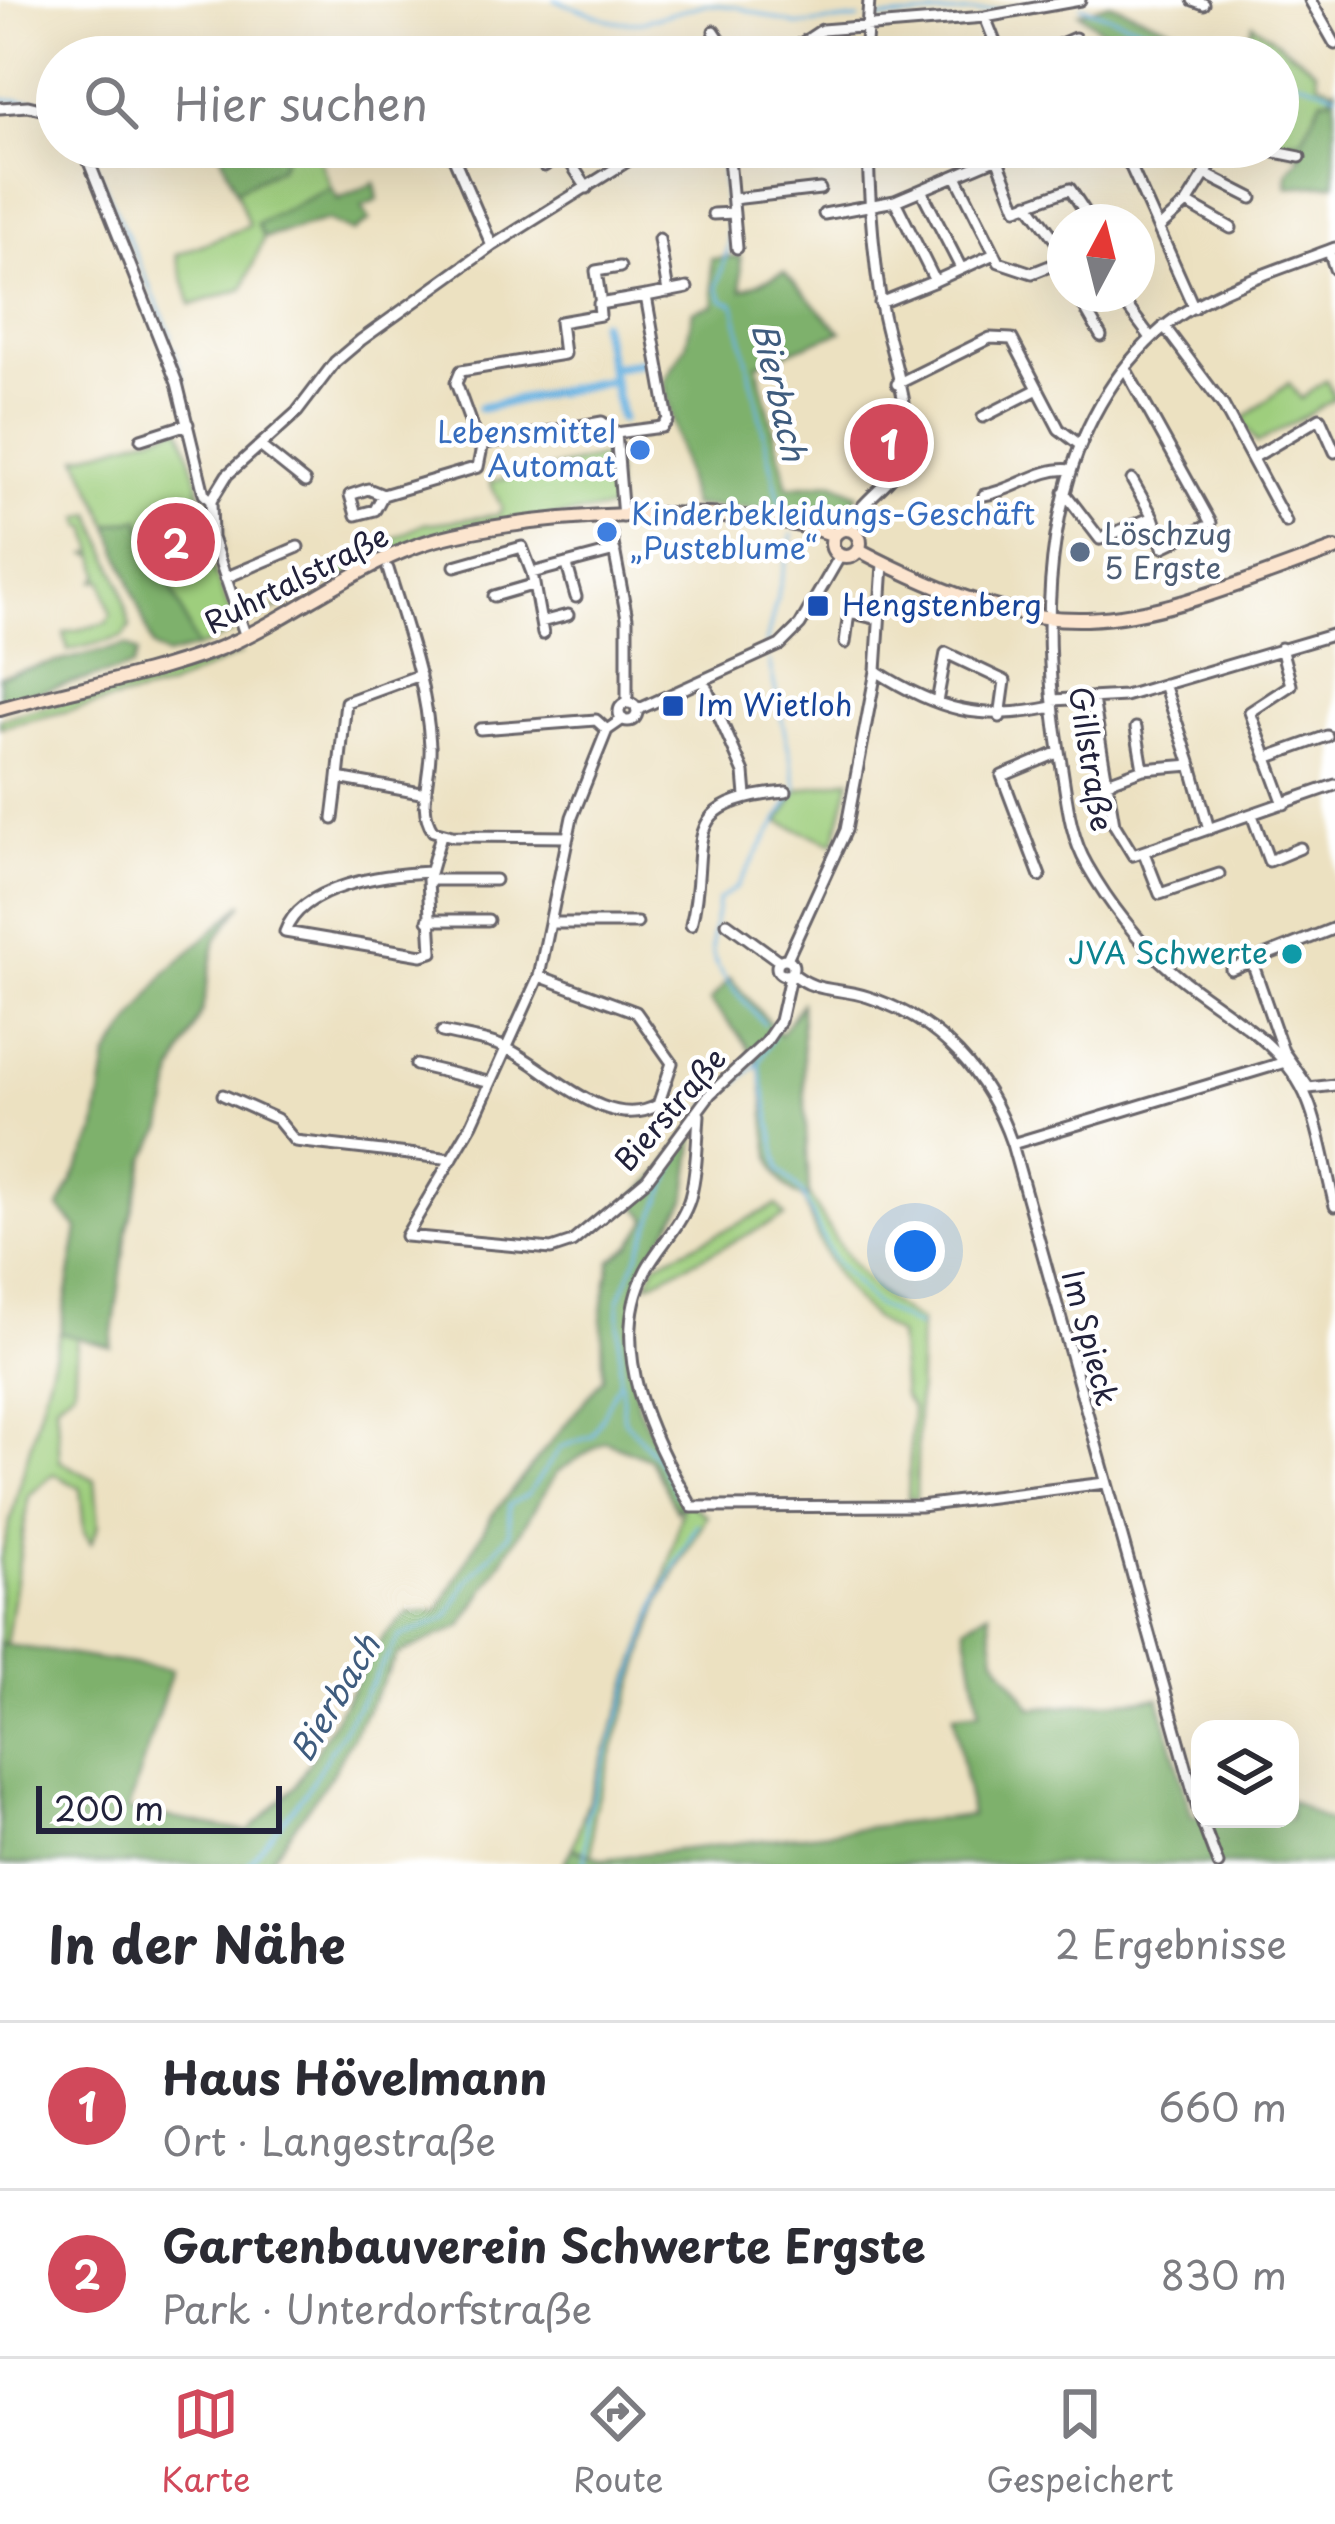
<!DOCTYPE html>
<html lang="de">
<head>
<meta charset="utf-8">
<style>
	body { margin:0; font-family:"Playpen Sans",sans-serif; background:#f2f2f3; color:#2b2b33 }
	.controls { position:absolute; right:36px; bottom:36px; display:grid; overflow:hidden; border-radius:24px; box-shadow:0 12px 48px #0002 }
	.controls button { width:108px; height:108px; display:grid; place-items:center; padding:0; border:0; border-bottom:3px solid #e1e1e2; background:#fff; color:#2b2b33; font:60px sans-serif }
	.compass { position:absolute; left:1047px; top:204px; width:108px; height:108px; border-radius:50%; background:#fff; box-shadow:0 12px 48px #0002; rotate:7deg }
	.scale { position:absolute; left:36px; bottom:30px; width:246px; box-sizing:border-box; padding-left:12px; border:6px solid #22223b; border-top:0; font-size:33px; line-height:42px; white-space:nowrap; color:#22223b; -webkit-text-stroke:9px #fff; paint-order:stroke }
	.you { position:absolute; left:915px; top:1251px; width:42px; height:42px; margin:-30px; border:9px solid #fff; border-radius:50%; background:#1a73e8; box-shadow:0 0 0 18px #1a73e833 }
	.badge { display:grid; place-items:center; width:78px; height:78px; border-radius:50%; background:#d1495b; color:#fff; font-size:39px; font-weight:700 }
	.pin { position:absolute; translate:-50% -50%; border:6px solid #fff; box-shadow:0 3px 12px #0006 }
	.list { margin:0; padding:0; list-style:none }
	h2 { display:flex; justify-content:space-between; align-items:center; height:156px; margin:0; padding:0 48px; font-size:51px }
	h2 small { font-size:39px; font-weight:400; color:#7c7c81 }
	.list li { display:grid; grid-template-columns:78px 1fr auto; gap:36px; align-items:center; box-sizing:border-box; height:168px; padding:0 48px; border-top:3px solid #e1e1e2 }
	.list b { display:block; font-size:45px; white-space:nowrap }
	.list p { margin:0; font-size:39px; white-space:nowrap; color:#7c7c81 }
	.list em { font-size:39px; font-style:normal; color:#7c7c81 }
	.icon { flex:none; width:66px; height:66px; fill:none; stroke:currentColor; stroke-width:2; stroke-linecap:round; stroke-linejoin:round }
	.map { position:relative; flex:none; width:1335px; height:1864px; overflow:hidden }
	.search { position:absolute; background:#fff; box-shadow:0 12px 48px #0002; left:36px; right:36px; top:36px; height:132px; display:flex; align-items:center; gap:30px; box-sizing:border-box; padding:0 42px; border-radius:66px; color:#7c7c81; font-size:45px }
	.sheet { height:492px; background:#fff }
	nav { display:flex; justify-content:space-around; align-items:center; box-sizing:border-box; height:168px; border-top:3px solid #e1e1e2; background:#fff; font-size:33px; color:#7c7c81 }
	nav a { display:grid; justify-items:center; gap:6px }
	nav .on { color:#d1495b }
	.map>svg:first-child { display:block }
</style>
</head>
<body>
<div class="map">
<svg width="1335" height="1864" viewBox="0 0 1335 1864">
	<rect width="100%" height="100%" fill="#fff"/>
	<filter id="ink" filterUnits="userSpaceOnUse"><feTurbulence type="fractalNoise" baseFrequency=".00833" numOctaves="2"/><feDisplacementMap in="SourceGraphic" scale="24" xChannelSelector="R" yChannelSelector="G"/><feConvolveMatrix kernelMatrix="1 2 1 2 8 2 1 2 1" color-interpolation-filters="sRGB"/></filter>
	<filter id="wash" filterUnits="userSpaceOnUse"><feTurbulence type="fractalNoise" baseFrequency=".004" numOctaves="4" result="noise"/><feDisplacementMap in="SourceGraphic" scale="48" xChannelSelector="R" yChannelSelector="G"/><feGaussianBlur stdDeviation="2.7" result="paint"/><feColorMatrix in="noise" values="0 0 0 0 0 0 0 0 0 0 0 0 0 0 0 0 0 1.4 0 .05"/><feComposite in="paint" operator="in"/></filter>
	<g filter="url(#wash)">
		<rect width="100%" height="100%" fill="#ece1c1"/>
		<path fill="#9ece7d" stroke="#60785c" stroke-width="3" d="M1253,24L1316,70L1319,83L1335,89L1330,98L1322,99L1302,138L1288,140L1284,149L1276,147L1278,57H1200L1208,42L1243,54Z
			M314,147L331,187L258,224L264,238L243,289L191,305L176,255L249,226L236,190L280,168L287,149Z
			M1326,380L1335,399L1257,443L1242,420L1289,383L1301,399Z
			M181,427L198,482L206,552L235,624L234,632L197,648L139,519L109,525L78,457Z
			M615,454L616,508L430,534L251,621L327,580L328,565L333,567L424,524L498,515L502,508L490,482Z
			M92,514L121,586L130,627L123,637L68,651L64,633L106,623L111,615L102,580L95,581L100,575L96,556L89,554L95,552L88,527H83L80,518Z
			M242,653L166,688L0,727V719Z
			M850,779L834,844L779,822L799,790Z
			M809,1195C840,1248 864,1292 920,1321L916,1499L908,1498L912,1408L903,1396L898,1335C846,1306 821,1254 804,1199Z
			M777,1205L785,1216L648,1284L655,1264Z
			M60,1333L77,1337L74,1388L56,1403L60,1461L95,1480L99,1525L91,1543L84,1532L80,1488L54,1474L29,1495L6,1645L0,1644V1560Z
			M684,1499L707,1516L660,1601L593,1815L592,1855L572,1848L669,1566Z"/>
		<path fill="#7eb16c" stroke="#506a54" stroke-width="3" d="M1109,3L1208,42L1200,57H1117L1128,50L1079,13Z
			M1335,89V184L1287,187L1288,172L1301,155L1284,149L1288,140L1302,138L1322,99L1330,98Z
			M218,147H287V149L280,168L236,190Z
			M375,183L378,200L362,207L370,220L353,232L327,220L264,238L257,224L331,187L338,199Z
			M740,256L742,290L784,272L841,332L757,364L788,487L832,482L858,494L839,523L786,511L692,506L664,382L686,345L693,311L714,305L711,259Z
			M139,519L153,551H157L197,648L166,656L153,647L109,525Z
			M126,645L138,653L132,667L0,702V676Z
			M243,903L216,939L202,1011L174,1072L163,1128L146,1158L127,1230L111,1347L60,1333L78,1229L59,1208L95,1133L107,1058L165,974Z
			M730,978L780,1035L801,1004L809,1195L804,1199C756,1178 770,1110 760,1070C754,1047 724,1020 710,1001Z
			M689,1131L695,1135L686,1200L641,1271L630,1357L638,1407L684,1499L677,1511L650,1459L605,1441L557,1472L462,1626L397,1655L330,1777L267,1864H0V1644L172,1670L128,1810L248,1832L295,1786L382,1638L408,1613L438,1611L492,1515L603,1378L602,1309L611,1260L631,1245L648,1219L631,1200L664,1168Z
			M989,1611L995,1657L1032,1708L1159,1698L1192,1817L1290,1819V1800L1335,1825V1864H563L572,1848L603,1859L971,1815L954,1714L980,1711L965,1626Z"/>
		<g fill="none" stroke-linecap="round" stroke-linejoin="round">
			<path stroke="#6ab4e2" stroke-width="3" d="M555,0L615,22H641L706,4L738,7L796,25L859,19
				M1081,6L1224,57
				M869,19L979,12L1046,2
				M1278,74L1335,93
				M0,99L48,102
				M720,147L726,208
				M90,153L172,337
				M727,219L729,244L717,287L723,300L734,304L782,512
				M173,347L184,383
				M766,644L792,535
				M769,661L797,787
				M764,1024C748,1004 715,975 712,949C710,932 718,916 718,900L736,888L795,792
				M759,1063L780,1170L802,1193L833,1259L874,1304L918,1327
				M708,1107L759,1063L773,1036
				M621,1382L624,1419L657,1458L677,1494
				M248,1864L305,1793L399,1637L447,1618L466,1583L509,1534V1505L528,1494L561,1447L592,1436L605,1411L620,1378L619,1300L684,1145
				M585,1864L587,1815L658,1600L697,1524"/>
			<path stroke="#6ab4e2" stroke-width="9" d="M601,323L621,419
				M610,368L648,361
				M481,408L611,380"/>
		</g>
	</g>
	<g filter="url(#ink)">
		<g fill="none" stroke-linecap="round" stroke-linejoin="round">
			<defs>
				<path id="minor" d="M1193,0L1204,4
					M1310,0L1335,44
					M985,17L1001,57
					M714,31L731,57
					M689,57H691
					M781,57L822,30L985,17L1080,0
					M865,57L869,0
					M1031,57L1075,38
					M0,108L28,106L57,113
					M83,147L177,383L204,494L211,501
					M449,147L492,246
					M728,147L737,248
					M1122,147L1194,308
					M1250,147L1300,157
					M564,153L587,188
					M997,158L1017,208L1070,189L1092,222
					M730,159L813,150
					M544,166L572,147
					M1205,174L1252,198
					M956,176L999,262L1032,273L1065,260
					M921,190L961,268
					M733,199L820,189
					M1028,203L1065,253
					M1187,203L1231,228
					M713,214L734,213
					M824,214L895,201L1023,147
					M1159,228L1187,203L1222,147
					M659,239L668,292
					M1335,248C1277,271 1202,291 1156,334C1039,442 1037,624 1062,769C1067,801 1070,836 1087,865C1108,902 1139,943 1172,971C1219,1012 1283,1038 1308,1101C1321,1133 1326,1172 1335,1206
					M1329,251L1335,269
					M935,281L992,255
					M1077,294L1101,336
					M1118,294L1151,338
					M646,296L687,288
					M880,303L935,281L895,201
					M601,304L596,271L620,267
					M1164,326L1223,405L1286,522
					M1126,370L1211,523
					M897,384L990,338L1012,339L1059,429L1080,445
					M983,417L1038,389
					M616,433L662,427L668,420L646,296L599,304L600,315L560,322L564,354L461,371L456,383L476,438L486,443L602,422L616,433L623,517
					M141,439L188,424
					M260,446L305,482
					M1253,458L1320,418L1335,452
					M1132,480L1153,517
					M1064,492L1100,539L1153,517L1163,547L1205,527
					M383,495L375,510L356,515L350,495L368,489L383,495L478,467L483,442
					M984,495C1014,491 1041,466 1071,470
					M848,529C861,497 892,487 903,458C918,421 887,344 881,304C873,251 869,200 868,147
					M611,533L627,618V703
					M567,565L576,597
					M455,566L522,547L532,573L615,551
					M388,569C406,628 427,684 430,746C432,774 416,806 433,831L452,836L568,837
					M532,573L543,634
					M225,578L298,547
					M494,596L532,585
					M541,622L568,615
					M246,637L212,538L211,501L227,475L297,412L335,362L361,340L492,246L650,147
					M845,643L849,612L878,619
					M1281,648L1291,685L1250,712L1284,804
					M876,671C939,711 981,722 1053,707
					M420,675L346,702L338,778L426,794
					M704,682L744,773L746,796
					M1093,699L1114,824L1133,855L1335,785
					M1053,700L1125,696L1335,634
					M937,702L946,653L1005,681L1000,717
					M619 712a9 9 0 1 1 18 0a9 9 0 1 1-18 0Z
					M637,710L780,645L800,625L840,556
					M623,719L607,730L572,817L539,976L472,1124L406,1236L551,1249L572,1242L647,1179L710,1094L765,1043L780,1021L791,972C816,994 838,987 868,997C941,1020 988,1075 1012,1144L1200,1816
					M1136,728L1143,769L1191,765L1164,684
					M480,729L596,720L607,730
					M1266,758L1327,736
					M1191,765L1209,829
					M1105,783L1143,769
					M1252,815L1269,861L1300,848
					M333,819L338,778
					M1144,853L1160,894L1219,874
					M429,872C385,874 301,885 285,932L422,955L432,952L428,880L441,835
					M1040,876L1002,776L1059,752
					M428,880H495
					M428,920H488
					M553,923H637
					M727,923L779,961
					M691,925C712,844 671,802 786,792
					M787,959L846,830L876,671L883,564
					M1251,959L1283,1051L1309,1088L1335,1085
					M777 967a8 8 0 1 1 16 0a8 8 0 1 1-16 0Z
					M1231,969L1335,928
					M442,1032C463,1037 487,1039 506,1048C550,1069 607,1134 658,1105L672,1063L636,1012L539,976
					M416,1065L488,1082
					M223,1095L277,1119L295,1141L452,1159
					M699,1115C697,1142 697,1172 690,1198C682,1225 659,1246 646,1270C606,1348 652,1440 692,1507L920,1506L1105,1483
					M1012,1144L1282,1063
					M1201,1819L1218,1864"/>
				<path id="secondary" d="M832 543a14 14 0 1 1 28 0a14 14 0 1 1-28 0Z
					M859,550C1065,658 1128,625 1335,549
					M0,709C70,689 145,677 213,651C284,623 345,572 416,546C504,513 749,500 834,535"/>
			</defs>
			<use href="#minor" stroke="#69656a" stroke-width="15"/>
			<use href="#secondary" stroke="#69656a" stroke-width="18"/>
			<use href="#minor" stroke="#fff" stroke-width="9"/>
			<use href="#secondary" stroke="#fce5cf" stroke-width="12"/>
		</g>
	</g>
	<g fill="#3f7fe0" stroke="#fff" stroke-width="4.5">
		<circle cx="640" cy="450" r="12"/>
		<circle cx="607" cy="532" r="12"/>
	</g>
	<circle fill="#5c6f8a" stroke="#fff" stroke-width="4.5" cx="1080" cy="552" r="12"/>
	<g fill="#1a4fb4" stroke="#fff" stroke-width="4.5">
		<rect x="806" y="594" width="24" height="24" rx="6"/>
		<rect x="661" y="694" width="24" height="24" rx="6"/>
	</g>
	<circle fill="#0f9aa8" stroke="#fff" stroke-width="4.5" cx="1292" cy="954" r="12"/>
	<g text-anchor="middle" stroke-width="9" stroke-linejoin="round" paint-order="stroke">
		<g font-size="30" fill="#366cbe" stroke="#fff" text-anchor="end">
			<text x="616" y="443">Lebensmittel<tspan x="616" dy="34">Automat</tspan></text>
			<text x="631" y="525" text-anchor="start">Kinderbekleidungs-Geschäft<tspan x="631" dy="34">„Pusteblume“</tspan></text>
		</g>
		<g font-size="30" fill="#4e5e75" stroke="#fff" text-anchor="start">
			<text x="1104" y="545">Löschzug<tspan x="1104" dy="34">5 Ergste</tspan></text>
		</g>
		<g font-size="30" fill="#22223b" stroke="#fff">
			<text transform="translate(297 580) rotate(-27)" y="10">Ruhrtalstraße</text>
			<text transform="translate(1090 759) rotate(81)" y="10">Gillstraße</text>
			<text transform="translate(671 1110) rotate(-49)" y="10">Bierstraße</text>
			<text transform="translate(1089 1338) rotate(75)" y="10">Im Spieck</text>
		</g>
		<g font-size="30" fill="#164399" stroke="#fff" text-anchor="start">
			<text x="842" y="616">Hengstenberg</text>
			<text x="697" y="716">Im Wietloh</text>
		</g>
		<g font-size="30" fill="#0d838f" stroke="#fff" text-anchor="end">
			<text x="1268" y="964">JVA Schwerte</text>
		</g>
		<g font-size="33" font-style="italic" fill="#3f5c7e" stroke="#fff">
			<text transform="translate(779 392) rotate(77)" y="12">Bierbach</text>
			<text transform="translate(335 1698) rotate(-59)" y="12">Bierbach</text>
		</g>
	</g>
</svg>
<div class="controls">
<button><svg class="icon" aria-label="layers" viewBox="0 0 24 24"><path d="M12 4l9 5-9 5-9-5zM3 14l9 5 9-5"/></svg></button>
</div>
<svg class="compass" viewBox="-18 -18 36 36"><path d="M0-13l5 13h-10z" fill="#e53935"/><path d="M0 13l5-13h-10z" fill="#7c7c81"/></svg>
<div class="scale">200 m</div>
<div class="you"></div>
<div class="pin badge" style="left:889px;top:443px">1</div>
<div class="pin badge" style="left:176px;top:542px">2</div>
<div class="search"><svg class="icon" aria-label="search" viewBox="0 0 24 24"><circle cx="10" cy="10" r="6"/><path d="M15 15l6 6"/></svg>Hier suchen</div>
</div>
<section class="sheet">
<h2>In der Nähe<small>2 Ergebnisse</small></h2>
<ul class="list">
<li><span class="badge">1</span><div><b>Haus Hövelmann</b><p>Ort · Langestraße</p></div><em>660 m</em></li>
<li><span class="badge">2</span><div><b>Gartenbauverein Schwerte Ergste</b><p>Park · Unterdorfstraße</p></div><em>830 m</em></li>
</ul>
</section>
<nav>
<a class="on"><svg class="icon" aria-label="map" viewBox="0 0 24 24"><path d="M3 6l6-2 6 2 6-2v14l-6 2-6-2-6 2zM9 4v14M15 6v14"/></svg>Karte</a>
<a><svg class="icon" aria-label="directions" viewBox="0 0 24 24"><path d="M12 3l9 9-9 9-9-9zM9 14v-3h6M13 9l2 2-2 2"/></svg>Route</a>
<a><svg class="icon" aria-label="saved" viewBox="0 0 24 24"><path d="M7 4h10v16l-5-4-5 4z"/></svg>Gespeichert</a>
</nav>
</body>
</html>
